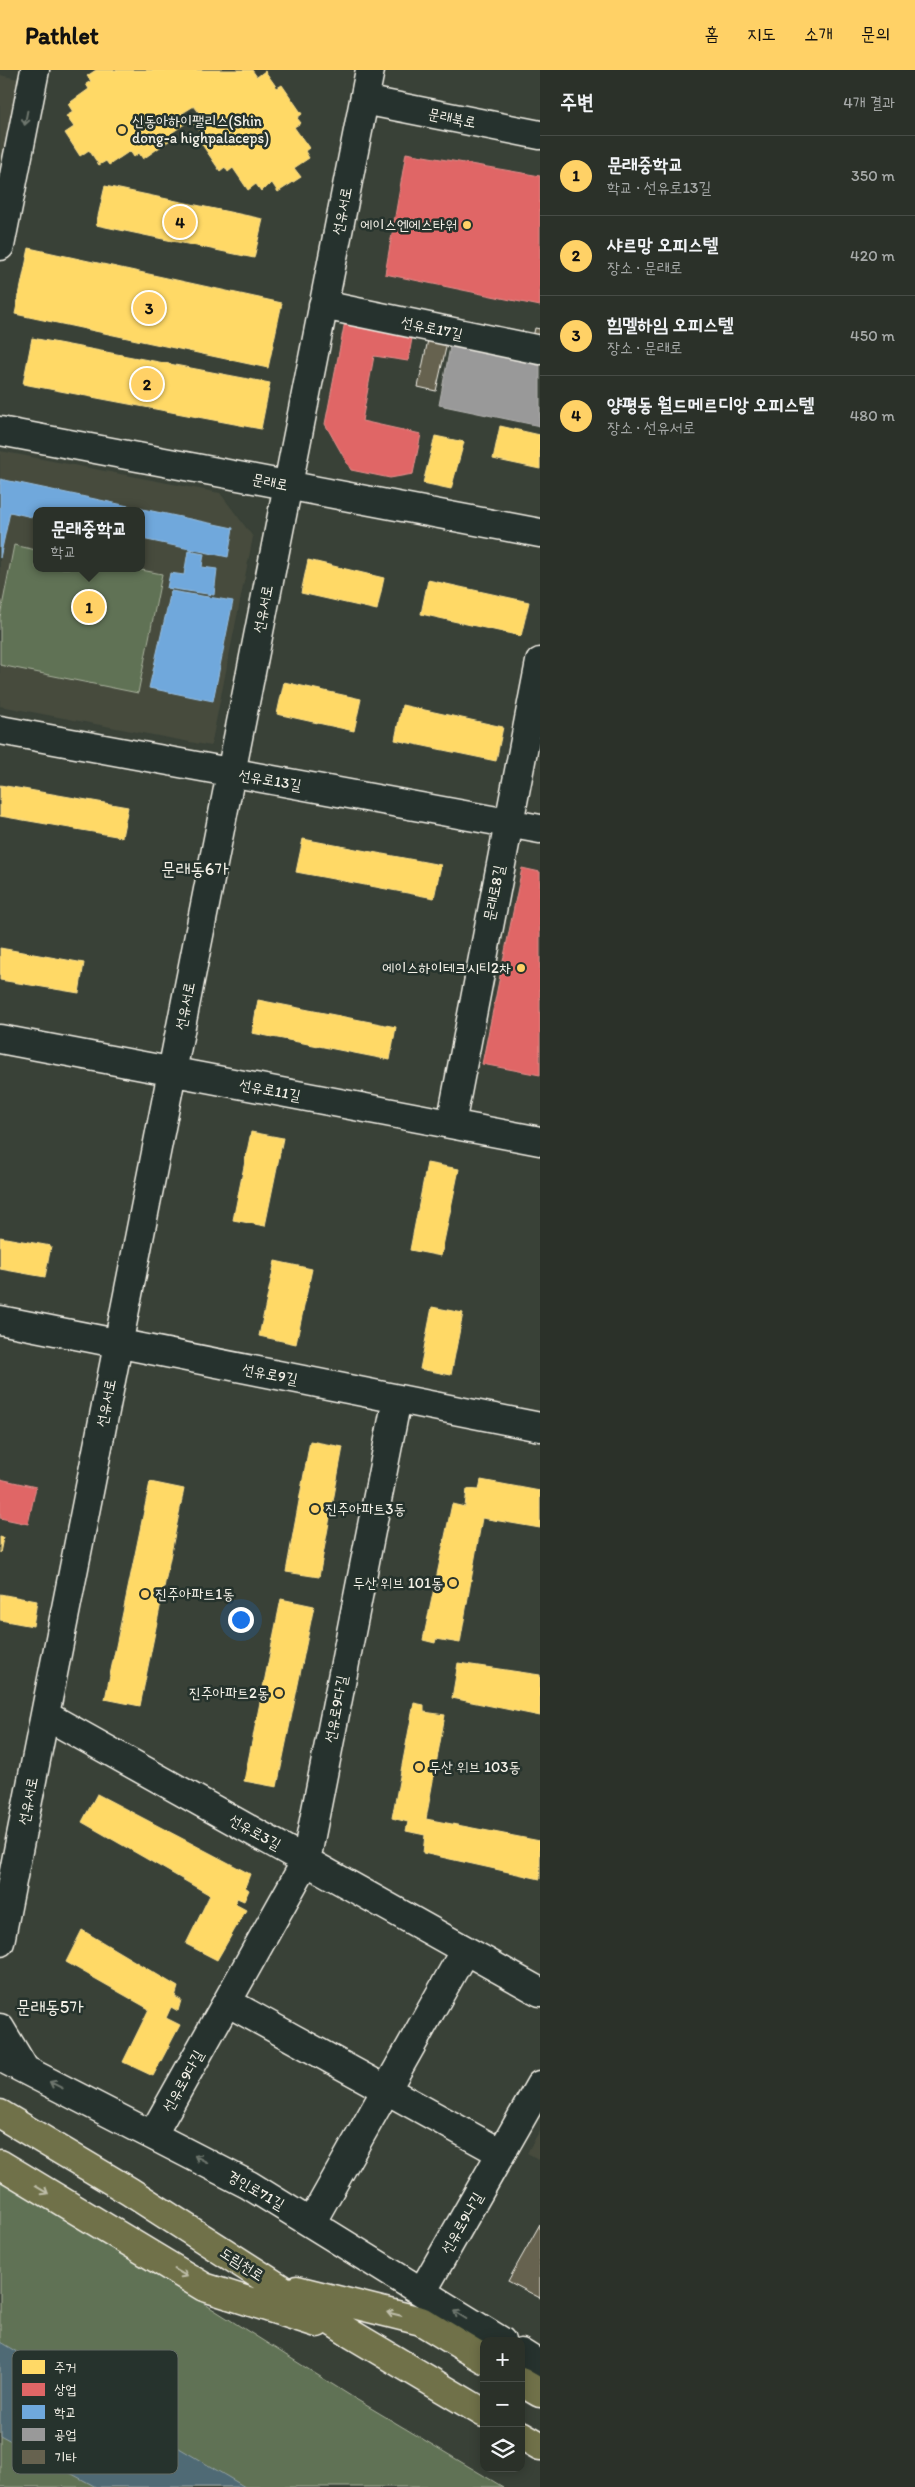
<!DOCTYPE html>
<html lang="ko">
<head>
<meta charset="utf-8">
<style>
	body { margin:0; font-family:Itim,"Poor Story",sans-serif; background:#333931; color:#f1f3f6 }
	.controls { position:absolute; right:15px; bottom:15px; display:grid; overflow:hidden; border-radius:10px; box-shadow:0 2px 12px #0003 }
	.controls button { width:45px; height:45px; display:grid; place-items:center; padding:0; border:0; border-bottom:1px solid #474c46; background:#2b3129; color:#f1f3f6; font:25px sans-serif }
	.you { position:absolute; left:240px; top:1549px; width:18px; height:18px; margin:-12px; border:4px solid #fff; border-radius:50%; background:#1a73e8; box-shadow:0 0 0 8px #1a73e833 }
	.badge { display:grid; place-items:center; width:32px; height:32px; border-radius:50%; background:#ffd166; color:#111; font-size:16px; font-weight:700 }
	.pin { position:absolute; translate:-50% -50%; border:2px solid #fff; box-shadow:0 1px 5px #0006 }
	.popup { position:absolute; left:33px; top:437px; width:112px; height:65px; box-sizing:border-box; display:grid; place-content:center; border-radius:10px; background:#2b3129; filter:drop-shadow(0 1px 4px #0005); font-size:16px; white-space:nowrap; color:#a6a9a8 }
	.popup b { font-size:19px; color:#f1f3f6 }
	.popup::after { content:''; position:absolute; left:50%; top:100%; margin-left:-10px; border:10px solid transparent; border-top-color:#2b3129 }
	.list { margin:0; padding:0; list-style:none }
	h2 { display:flex; justify-content:space-between; align-items:center; height:65px; margin:0; padding:0 20px; font-size:21px }
	h2 small { font-size:16px; font-weight:400; color:#a6a9a8 }
	.list li { display:grid; grid-template-columns:32px 1fr auto; gap:15px; align-items:center; box-sizing:border-box; height:80px; padding:0 20px; border-top:1px solid #474c46 }
	.list b { display:block; font-size:19px; white-space:nowrap }
	.list p { margin:0; font-size:16px; white-space:nowrap; color:#a6a9a8 }
	.list em { font-size:16px; font-style:normal; color:#a6a9a8 }
	.icon { flex:none; width:28px; height:28px; fill:none; stroke:currentColor; stroke-width:2; stroke-linecap:round; stroke-linejoin:round }
	.map { position:relative; flex:none; width:540px; height:2417px; overflow:hidden }
	header { display:flex; align-items:center; gap:30px; box-sizing:border-box; height:70px; padding:0 25px; background:#ffd166; color:#111 }
	header strong { font-size:24px }
	nav { display:flex; gap:28px; margin-inline-start:auto; font-size:18px }
	main { display:flex }
	aside { flex:1; background:#2b3129 }
	.map>svg:first-child { display:block }
</style>
</head>
<body>
<header>
<strong>Pathlet</strong>
<nav><a>홈</a><a>지도</a><a>소개</a><a>문의</a></nav>
</header>
<main>
<div class="map">
<svg width="540" height="2417" viewBox="0 0 540 2417">
	<rect width="100%" height="100%" fill="#394137"/>
	<filter id="ink" filterUnits="userSpaceOnUse"><feTurbulence type="fractalNoise" baseFrequency=".02" numOctaves="2"/><feDisplacementMap in="SourceGraphic" scale="10" xChannelSelector="R" yChannelSelector="G"/><feConvolveMatrix kernelMatrix="1 2 1 2 8 2 1 2 1" color-interpolation-filters="sRGB"/></filter>
	<g filter="url(#ink)">
		<path fill="#464b3e" fill-rule="evenodd" d="M0,5L18,9L0,103Z
			M0,381L220,423L253,467L211,676L0,636ZM36,441H142V498H36Z
			M540,2060V2090L527,2083Z"/>
		<path fill="#617254" stroke="#aab29e" d="M14,475L36,480V498H131L162,504L138,623L0,595V547Z
			M0,2105L354,2328L503,2417H0Z"/>
		<path fill="#506b75" stroke="#92a1a3" d="M0,2272L245,2417H96L0,2365Z"/>
		<path fill="#ffd966" stroke="#fce08d" d="M96,0H252L257,7L265,1L277,18L282,15L302,44L297,48L301,53L294,57L309,78L305,81L309,88L294,98L301,107L278,122L272,113L261,121L256,114L248,120L233,98L228,102L225,97L220,101L199,70L203,67L192,51L201,45L194,36L181,44L186,53L170,64L173,68L143,89L139,83L134,87L130,81L109,95L106,91L99,95L89,80L80,86L65,63L74,57L66,46L73,42L68,34L89,19L86,14L91,11L87,6Z
			M105,116L263,149L254,188L96,155Z
			M29,178L282,233L268,298L15,244Z
			M32,268L270,313L261,359L23,314Z
			M500,356L540,365V399L493,389Z
			M435,366L464,372L451,419L423,413Z
			M308,490L384,508L377,540L301,523Z
			M428,510L529,532L521,566L421,544Z
			M284,612L361,629L354,661L277,644Z
			M402,635L503,657L496,691L395,670Z
			M0,715L128,737L122,767L0,746Z
			M303,769L441,795L434,828L296,802Z
			M0,878L84,893L79,923L0,910Z
			M258,930L396,957L390,990L252,963Z
			M251,1062L283,1068L265,1156L233,1150Z
			M427,1093L459,1099L441,1186L410,1180Z
			M0,1167L51,1176L45,1207L0,1199Z
			M275,1191L312,1199L296,1274L259,1266Z
			M432,1237L463,1243L451,1305L420,1299Z
			M310,1371L343,1377L319,1507L286,1502Z
			M481,1410L540,1421V1458L482,1448L460,1573L436,1569L435,1573L423,1570L452,1434L465,1437L467,1419L479,1420Z
			M150,1412L184,1419L140,1636L105,1629Z
			M0,1467L3,1468L0,1483Z
			M0,1524L37,1531L33,1556L0,1550Z
			M281,1529L314,1536L277,1717L244,1711Z
			M458,1593L540,1605V1646L452,1628Z
			M414,1633L424,1635V1642L445,1645L426,1749L540,1771V1809L423,1783L425,1765L406,1761L408,1752L392,1748Z
			M97,1724L250,1804L245,1817L249,1820L244,1831L237,1828L235,1834L246,1840L217,1890L186,1874L210,1825L82,1752Z
			M82,1860L178,1917L175,1927L181,1930L178,1941L171,1937L166,1948L180,1955L153,2006L123,1992L149,1939L66,1892Z"/>
		<path fill="#e06666" stroke="#e6908d" d="M406,83L540,106V236L385,204Z
			M345,251L413,263L408,291L374,286L362,351L421,364L413,404L390,408L351,400L325,354Z
			M522,798L540,802V1005L482,994Z
			M0,1409L36,1417L28,1454L0,1448Z"/>
		<path fill="#6fa8dc" stroke="#97bee0" d="M0,409L233,458L228,487L142,469V441H36V448L10,442L0,488Z
			M188,481L204,484L202,497L217,499L214,525L167,518L170,503L184,505Z
			M171,521L233,531L213,631L149,618Z"/>
		<path fill="#999" stroke="#b4b3b1" d="M451,272L540,290V356L439,335Z"/>
		<path fill="#66624f" stroke="#f4f1e8" d="M535,258L540,259V269L533,267Z
			M429,265L448,269L436,321L418,317Z
			M540,2154V2228L508,2211Z"/>
		<g fill="none" stroke-linecap="round" stroke-linejoin="round">
			<defs>
				<path id="minor" d="M364,30L540,65
					M0,176L35,0
					M323,235L540,280
					M0,361L540,463
					M0,660L540,759
					M0,969L540,1071
					M451,1054L540,592
					M0,1250L540,1357
					M45,1645L540,1922
					M0,1872L370,0
					M227,1932L501,2083
					M0,1958L24,1998
					M0,1987L249,2115L501,2271
					M153,2064L306,1791L397,1329
					M311,2153L465,1880
					M422,2222L540,2015
					M521,2283L540,2295"/>
				<path id="major" d="M0,2044L129,2121L353,2265L484,2343
					M0,2094L204,2217L317,2253
					M297,2220L421,2251L484,2289
					M521,2312L540,2323
					M521,2365L540,2376"/>
			</defs>
			<use href="#minor" stroke="#f4f1e8" stroke-width="31"/>
			<use href="#major" stroke="#f4f1e8" stroke-width="31"/>
			<use href="#minor" stroke="#26332d" stroke-width="28"/>
			<use href="#major" stroke="#6f714a" stroke-width="28"/>
		</g>
		<defs><path id="oneway-shaft" d="M-6 0H5M1.5-3L5.5 0L1.5 3" fill="none" stroke-width="1.6" stroke-linecap="round" stroke-linejoin="round" transform="scale(1.25)"/></defs>
		<g stroke="#6e766e">
			<use href="#oneway-shaft" transform="translate(26 48) rotate(101)"/>
			<use href="#oneway-shaft" transform="translate(56 2015) rotate(-153)"/>
			<use href="#oneway-shaft" transform="translate(201 2089) rotate(-152)"/>
			<use href="#oneway-shaft" transform="translate(460 2245) rotate(-148)"/>
		</g>
		<g stroke="#bfbea9">
			<use href="#oneway-shaft" transform="translate(42 2120) rotate(31)"/>
			<use href="#oneway-shaft" transform="translate(181 2203) rotate(31)"/>
			<use href="#oneway-shaft" transform="translate(394 2244) rotate(-166)"/>
		</g>
	</g>
	<g fill="#ffd166" stroke="#26332d" stroke-width="2">
		<circle cx="122" cy="60" r="5"/>
		<circle cx="467" cy="155" r="5"/>
		<circle cx="521" cy="898" r="5"/>
		<circle cx="315" cy="1439" r="5"/>
		<circle cx="453" cy="1513" r="5"/>
		<circle cx="145" cy="1524" r="5"/>
		<circle cx="279" cy="1623" r="5"/>
		<circle cx="419" cy="1697" r="5"/>
	</g>
	<g text-anchor="middle" stroke-width="5" stroke-linejoin="round" paint-order="stroke">
		<g font-size="15" fill="#f4f1e8" stroke="#26332d">
			<text transform="translate(452 48) rotate(11)" y="5">문래북로</text>
			<text transform="translate(342 141) rotate(-79)" y="5">선유서로</text>
			<text transform="translate(432 258) rotate(12)" y="5">선유로17길</text>
			<text transform="translate(270 412) rotate(11)" y="5">문래로</text>
			<text transform="translate(263 539) rotate(-79)" y="5">선유서로</text>
			<text transform="translate(270 710) rotate(10)" y="5">선유로13길</text>
			<text transform="translate(494 823) rotate(-79)" y="5">문래로8길</text>
			<text transform="translate(185 936) rotate(-79)" y="5">선유서로</text>
			<text transform="translate(270 1020) rotate(11)" y="5">선유로11길</text>
			<text transform="translate(270 1304) rotate(11)" y="5">선유로9길</text>
			<text transform="translate(106 1333) rotate(-79)" y="5">선유서로</text>
			<text transform="translate(336 1639) rotate(-79)" y="5">선유로9다길</text>
			<text transform="translate(28 1731) rotate(-79)" y="5">선유서로</text>
			<text transform="translate(255 1762) rotate(29)" y="5">선유로3길</text>
			<text transform="translate(183 2011) rotate(-61)" y="5">선유로9다길</text>
			<text transform="translate(256 2120) rotate(30)" y="5">경인로71길</text>
			<text transform="translate(462 2153) rotate(-60)" y="5">선유로9나길</text>
			<text transform="translate(242 2194) rotate(33)" y="5">도림천로</text>
		</g>
		<g font-size="15" fill="#f4f1e8" stroke="#26332d" text-anchor="start">
			<text x="132" y="56">신동아하이팰리스(Shin<tspan x="132" dy="17">dong-a highpalaceps)</tspan></text>
			<text x="457" y="160" text-anchor="end">에이스엔에스타워</text>
			<text x="511" y="903" text-anchor="end">에이스하이테크시티2차</text>
			<text x="325" y="1444">진주아파트3동</text>
			<text x="443" y="1518" text-anchor="end">두산 위브 101동</text>
			<text x="155" y="1529">진주아파트1동</text>
			<text x="269" y="1628" text-anchor="end">진주아파트2동</text>
			<text x="429" y="1702">두산 위브 103동</text>
		</g>
		<g font-size="18" fill="#f4f1e8" stroke="#26332d">
			<text x="195" y="805">문래동6가</text>
			<text x="50" y="1943">문래동5가</text>
		</g>
	</g>
	<rect x="12" y="2280" width="166" height="124" rx="8" fill="#26332d" stroke="#646c65" stroke-width="1"/>
	<rect x="22" y="2290" width="23" height="14" fill="#ffd966"/>
	<rect x="22" y="2313" width="23" height="13" fill="#e06666"/>
	<rect x="22" y="2335" width="23" height="14" fill="#6fa8dc"/>
	<rect x="22" y="2358" width="23" height="13" fill="#999"/>
	<rect x="22" y="2380" width="23" height="14" fill="#66624f"/>
	<g font-size="14" fill="#f4f1e8">
		<text x="54" y="2302">주거</text>
		<text x="54" y="2324">상업</text>
		<text x="54" y="2347">학교</text>
		<text x="54" y="2369">공업</text>
		<text x="54" y="2392">기타</text>
	</g>
</svg>
<div class="controls">
<button>+</button>
<button>−</button>
<button><svg class="icon" aria-label="layers" viewBox="0 0 24 24"><path d="M12 4l9 5-9 5-9-5zM3 14l9 5 9-5"/></svg></button>
</div>
<div class="you"></div>
<div class="pin badge" style="left:89px;top:537px">1</div>
<div class="popup"><b>문래중학교</b>학교</div>
<div class="pin badge" style="left:147px;top:314px">2</div>
<div class="pin badge" style="left:149px;top:238px">3</div>
<div class="pin badge" style="left:180px;top:152px">4</div>
</div>
<aside>
<h2>주변<small>4개 결과</small></h2>
<ul class="list">
<li><span class="badge">1</span><div><b>문래중학교</b><p>학교 · 선유로13길</p></div><em>350 m</em></li>
<li><span class="badge">2</span><div><b>샤르망 오피스텔</b><p>장소 · 문래로</p></div><em>420 m</em></li>
<li><span class="badge">3</span><div><b>힘멜하임 오피스텔</b><p>장소 · 문래로</p></div><em>450 m</em></li>
<li><span class="badge">4</span><div><b>양평동 월드메르디앙 오피스텔</b><p>장소 · 선유서로</p></div><em>480 m</em></li>
</ul>
</aside>
</main>
</body>
</html>
